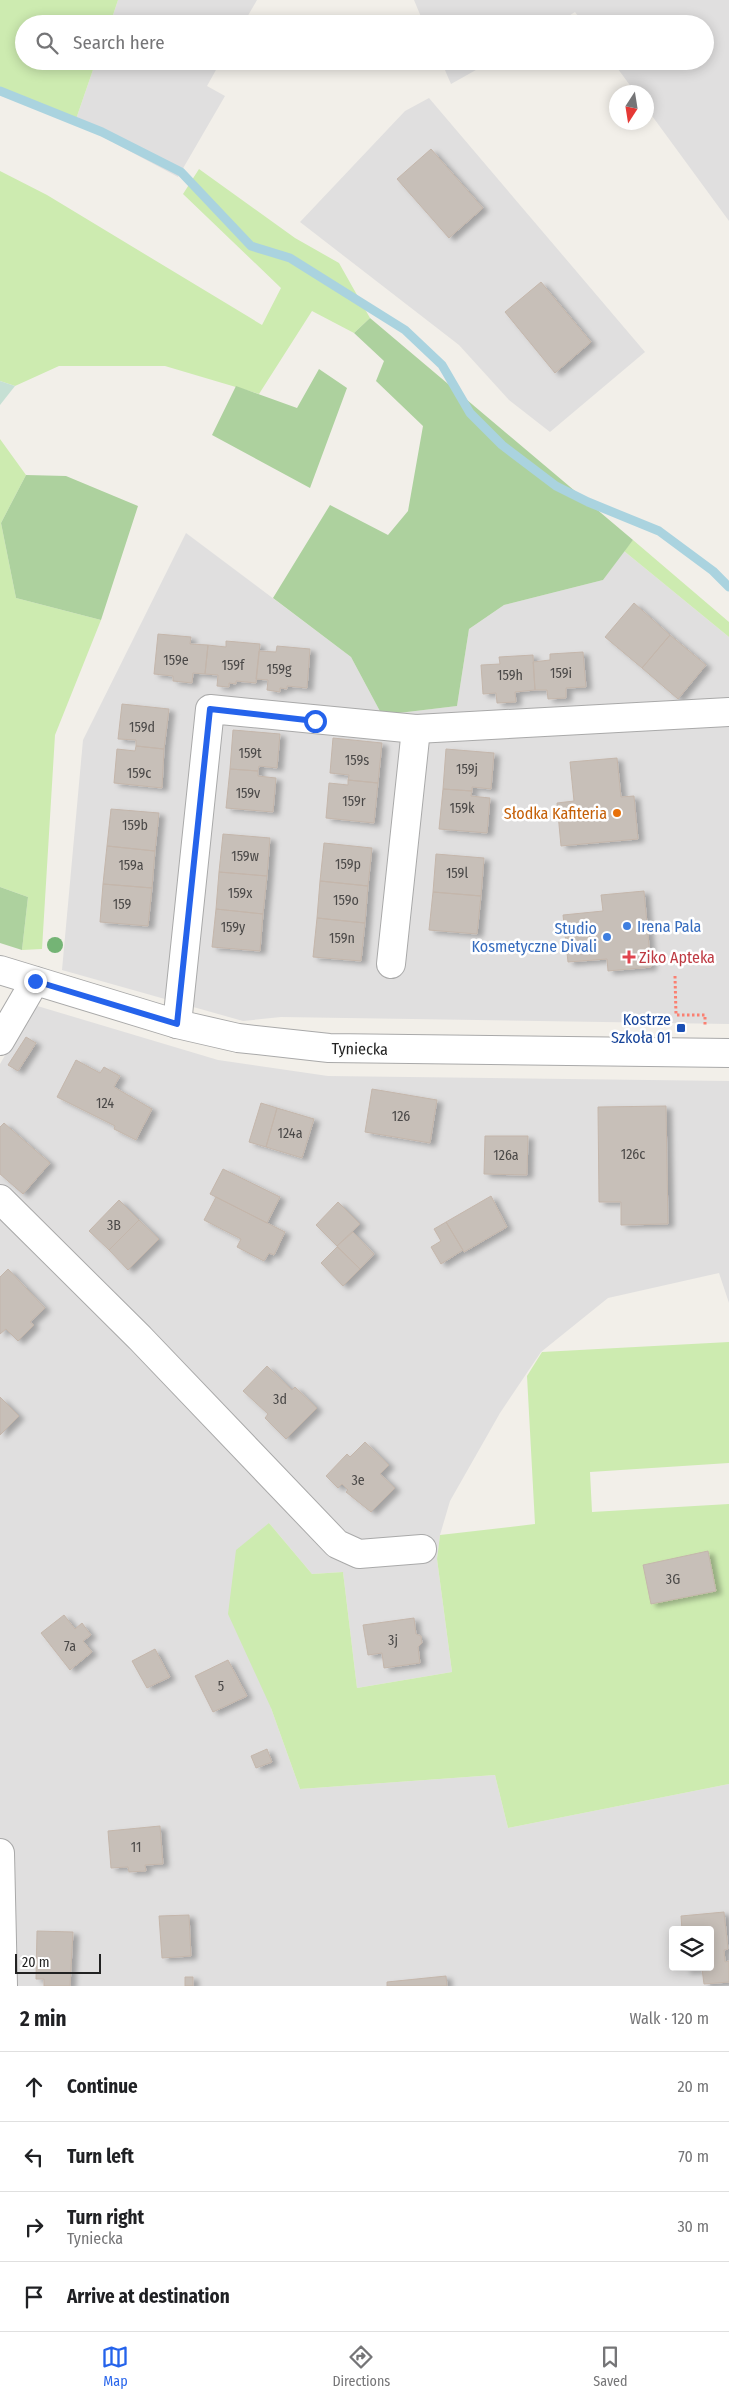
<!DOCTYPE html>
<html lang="en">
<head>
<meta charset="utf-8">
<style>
	body { margin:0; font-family:"Fira Sans Condensed",sans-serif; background:#f2f2f2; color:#202124 }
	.controls { position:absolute; right:15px; bottom:15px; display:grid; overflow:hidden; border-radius:5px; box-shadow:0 2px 12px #0003 }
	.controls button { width:45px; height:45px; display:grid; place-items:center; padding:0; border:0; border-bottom:1px solid #e0e0e0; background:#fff; color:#202124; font:25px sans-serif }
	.compass { position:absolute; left:609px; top:85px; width:45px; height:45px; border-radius:50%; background:#fff; box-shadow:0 2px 12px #0003; rotate:192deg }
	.scale { position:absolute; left:15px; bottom:12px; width:86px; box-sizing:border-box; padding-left:5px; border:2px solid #222; border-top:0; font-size:14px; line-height:18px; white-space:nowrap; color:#222; -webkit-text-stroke:4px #fff; paint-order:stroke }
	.stop { position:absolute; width:15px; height:15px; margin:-11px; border:4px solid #2563eb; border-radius:50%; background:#fff }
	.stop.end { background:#2563eb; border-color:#fff; box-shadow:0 1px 5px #0008 }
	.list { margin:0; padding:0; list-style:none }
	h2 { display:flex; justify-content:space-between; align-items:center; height:65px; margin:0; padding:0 20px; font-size:21px }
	h2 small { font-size:16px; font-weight:400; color:#757577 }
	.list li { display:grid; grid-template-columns:32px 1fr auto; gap:15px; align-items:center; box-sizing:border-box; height:70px; padding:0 20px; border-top:1px solid #e0e0e0 }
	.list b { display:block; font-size:19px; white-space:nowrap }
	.list p { margin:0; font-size:16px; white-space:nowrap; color:#757577 }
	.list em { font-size:16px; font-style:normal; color:#757577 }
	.icon { flex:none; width:28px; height:28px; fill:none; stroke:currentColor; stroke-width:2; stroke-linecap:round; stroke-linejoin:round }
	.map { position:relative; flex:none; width:729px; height:1986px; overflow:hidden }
	.search { position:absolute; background:#fff; box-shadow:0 2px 12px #0003; left:15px; right:15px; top:15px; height:55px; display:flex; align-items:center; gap:12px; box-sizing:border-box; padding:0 18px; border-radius:28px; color:#757577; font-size:19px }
	.sheet { height:345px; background:#fff }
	nav { display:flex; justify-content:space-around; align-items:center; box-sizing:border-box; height:70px; border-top:1px solid #e0e0e0; background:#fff; font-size:14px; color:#757577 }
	nav a { display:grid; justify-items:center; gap:2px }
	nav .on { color:#2563eb }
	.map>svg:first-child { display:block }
</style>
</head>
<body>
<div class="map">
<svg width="729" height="1986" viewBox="0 0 729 1986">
	<defs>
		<filter id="shadow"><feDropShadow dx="5.5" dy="3" stdDeviation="2.5" flood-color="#0004"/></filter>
	</defs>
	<rect width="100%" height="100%" fill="#f2efe9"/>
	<path fill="#e0dfdf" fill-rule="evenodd" d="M118,0H257L243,24H110Z
		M414,0H729V221L647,109L646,92H635L612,61H705V24H584L575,12L556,24H424Z
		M96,61H221L207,86L225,96L178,177L75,122Z
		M441,61H492L451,84Z
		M429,98L645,352L550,432L509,400L459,345L300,222L405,111Z
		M186,533L351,657L382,715L457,706L469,629L504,605L603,580L624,551L729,637V1024L281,1017L243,1021L62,970L83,740Z
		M34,1005L218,1060L328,1076L729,1081V1303L719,1273L608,1298L541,1352L500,1413L450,1501L440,1535L437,1559L452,1672L357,1688L343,1572L312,1574L269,1523L271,1708L300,1789L495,1775L508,1828L729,1784V1986H0V1064ZM673,1930H710V1967H673Z"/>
	<path fill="#cdebb0" d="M0,0H118L110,24H24V61H96L75,122L0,87Z
		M199,169L295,238L339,263L370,318L354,333L312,311L259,394L165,366H59L15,386L0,381V171L47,195L262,325L281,288L183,194Z
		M0,439L26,475L1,523L16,598L101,620L55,735L42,949L22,950L28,897L0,887Z
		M633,540L729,622V637L624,551Z
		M729,1342V1463L590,1472L592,1512L729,1504V1784L508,1828L495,1775L300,1789L271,1708L228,1614L236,1550L269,1523L312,1574L343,1572L357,1688L452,1672L437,1559L440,1535L535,1524L527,1376L542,1352Z"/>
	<path fill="#add19e" d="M370,318L633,540L603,580L504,605L469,629L457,706L382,715L351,657L273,598L330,505L388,535L408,511L423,426L376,381L384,361L354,333Z
		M319,369L347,388L310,488L212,435L236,386L297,408Z
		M26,475L66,476L138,506L101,620L16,598L1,523Z
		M0,887L28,897L22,950L0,943Z"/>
	<path fill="#c6e0d4" d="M0,381L15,386L0,405Z"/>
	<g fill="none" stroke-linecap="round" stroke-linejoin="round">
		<path stroke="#aad3df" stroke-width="9" d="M0,91L102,132L181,172L251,246L290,258L405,330L442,365L470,413L502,445L556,486L588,502L659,531L713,571L729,587"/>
	</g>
	<path fill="#c7bfb8" stroke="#c4b6ab" filter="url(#shadow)" d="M431,149L483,208L449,238L397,179Z
		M541,282L591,342L555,373L505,312Z
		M634,603L670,635L642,668L605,637Z
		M158,634L191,637L190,644L208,645L205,674L193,673L192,683L173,681V676L154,674Z
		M670,635L706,665L678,699L642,668Z
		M226,641L260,644L256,683L236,681V684L229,683V687L217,686L218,675L205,674L208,645L226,647Z
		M277,646L310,649L307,688L287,686V689L280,688V692L267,690L268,680L256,679L259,651L276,652Z
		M583,652L586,687L566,688V698L548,699L547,690H535L533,662L550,660V654Z
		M533,655L535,690L515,692L516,702L497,703L496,693L483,694L481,665L500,664L499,657Z
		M122,704L169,709L164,749L136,746V740L118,739Z
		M233,730L280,734L277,768L259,766L258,771L230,769Z
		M333,738L382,743L378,783L348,780L349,775L330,773Z
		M136,746L164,749L162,788L114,783L117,749L135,751Z
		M446,749L494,753L491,789L472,787V791L443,789Z
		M617,758L621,797L634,796L638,839L561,846L557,803L574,801L570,762Z
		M230,769L258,771V776L276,778L273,812L226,808Z
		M348,780L378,783L374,823L326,818L329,783L348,785Z
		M443,789L472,791L471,796L490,798L487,833L439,829Z
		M111,809L159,813L155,851L107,846Z
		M223,834L270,838L267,876L219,872Z
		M324,843L372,848L368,886L320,881Z
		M107,846L155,851L152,888L103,884Z
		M436,854L484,858L481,896L433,892Z
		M219,872L267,876L263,914L216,909Z
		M320,881L368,886L365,923L317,918Z
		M103,884L152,888L148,926L100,922Z
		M644,891L651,967L608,971L607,959L568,962L563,915L603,911L601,895Z
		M433,892L481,896L477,934L429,930Z
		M216,909L263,914L260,951L212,947Z
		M317,918L365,923L361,961L313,957Z
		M26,1037L36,1043L18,1071L8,1065Z
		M76,1060L100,1073L104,1067L120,1076L114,1087L152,1109L136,1140L114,1129L115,1126L57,1097Z
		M372,1089L437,1100L430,1143L365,1132Z
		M261,1103L277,1108L266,1147L249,1142Z
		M666,1106L668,1224L621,1225V1202H599L598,1107Z
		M277,1108L314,1119L302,1158L266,1147Z
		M4,1123L50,1163L23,1194L0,1174V1127Z
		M485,1136H528L527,1175L484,1174Z
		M223,1169L280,1197L267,1223L210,1194Z
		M491,1196L507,1227L464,1252L446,1222Z
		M216,1197L285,1232L274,1255L269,1253L264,1261L237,1247L241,1239L204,1220Z
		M119,1200L139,1220L109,1250L89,1231Z
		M338,1202L360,1224L337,1246L316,1225Z
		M139,1220L159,1239L128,1270L109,1250Z
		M446,1222L463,1250L441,1264L431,1247L441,1241L434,1229Z
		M353,1232L374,1254L360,1269L337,1246Z
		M337,1247L360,1269L343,1286L321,1263Z
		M8,1269L45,1308L30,1322L34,1325L18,1341L6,1329L0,1334V1277Z
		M267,1366L292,1390L295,1387L317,1408L286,1439L265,1418L268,1414L243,1391Z
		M0,1397L19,1416L0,1435Z
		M365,1442L389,1465L380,1474L395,1488L371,1512L346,1492L348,1490L342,1484L338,1488L326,1476L347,1454L350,1457Z
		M708,1551L716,1591L651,1604L643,1565Z
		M64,1615L75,1629L82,1623L91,1635L83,1641L92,1652L70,1670L41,1633Z
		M414,1618L416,1634L421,1636L422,1643L418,1647L420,1663L384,1668L382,1653L368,1655L363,1625Z
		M155,1649L170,1677L147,1688L132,1661Z
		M228,1660L247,1696L213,1712L195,1676Z
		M267,1749L272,1762L256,1768L251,1756Z
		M160,1826L163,1864L145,1865L146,1871L129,1872L128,1867L111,1868L108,1831Z
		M724,1912L728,1949L724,1950L725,1962L729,1961V1982L704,1984L702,1969L685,1970V1967H710V1930H682L681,1916Z
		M189,1915L191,1956L162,1958L159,1916Z
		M37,1931L73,1932L70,1986H44V1979H36Z
		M446,1976L447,1986H387V1982Z
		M185,1977H193V1986H185Z"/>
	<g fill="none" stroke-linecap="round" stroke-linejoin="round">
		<defs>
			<g id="minor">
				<path d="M391,964L416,729"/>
				<path id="s1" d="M0,970L177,1024L238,1038L329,1048L729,1053"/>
				<path d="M177,1024L210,709L416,729L729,712"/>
				<path d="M0,1041L35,981"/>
				<path d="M0,1199L140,1338L337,1544L359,1554L422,1549"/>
				<path d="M0,1853L3,1986"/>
			</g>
		</defs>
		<use href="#minor" stroke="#a9a9a9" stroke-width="30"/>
		<path stroke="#fa8072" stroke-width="3" stroke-dasharray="2.5 2.5" stroke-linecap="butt" d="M675,976L676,1015H705V1025"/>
		<use href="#minor" stroke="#fff" stroke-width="28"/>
	</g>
	<circle fill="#74b475" cx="55" cy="945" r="8"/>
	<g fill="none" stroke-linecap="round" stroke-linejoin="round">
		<path stroke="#2563eb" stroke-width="6" d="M35,981L177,1024L210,709L315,721"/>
	</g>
	<circle fill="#e8710a" stroke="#fff" stroke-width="2" cx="617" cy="813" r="5"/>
	<g fill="#3f7fe0" stroke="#fff" stroke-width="2">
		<circle cx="627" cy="926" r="5"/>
		<circle cx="607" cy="937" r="5"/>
	</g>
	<path fill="#e0444e" stroke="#fff" stroke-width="2" d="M626.5 949.5h5v5h5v5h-5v5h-5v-5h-5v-5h5z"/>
	<rect fill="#1a4fb4" stroke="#fff" stroke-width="2" x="676" y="1023" width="10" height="10" rx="2.5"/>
	<g text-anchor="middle" stroke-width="5" stroke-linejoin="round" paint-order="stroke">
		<g font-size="14" fill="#4b4948">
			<text x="176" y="665">159e</text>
			<text x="233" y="670">159f</text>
			<text x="279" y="674">159g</text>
			<text x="561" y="678">159i</text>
			<text x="510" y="680">159h</text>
			<text x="142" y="732">159d</text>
			<text x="250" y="758">159t</text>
			<text x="357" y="765">159s</text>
			<text x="467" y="774">159j</text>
			<text x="139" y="778">159c</text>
			<text x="248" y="798">159v</text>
			<text x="354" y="806">159r</text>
			<text x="462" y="813">159k</text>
			<text x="135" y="830">159b</text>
			<text x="245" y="861">159w</text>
			<text x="348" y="869">159p</text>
			<text x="131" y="870">159a</text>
			<text x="457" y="878">159l</text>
			<text x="240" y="898">159x</text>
			<text x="346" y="905">159o</text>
			<text x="122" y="909">159</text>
			<text x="233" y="932">159y</text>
			<text x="342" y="943">159n</text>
			<text x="105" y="1108">124</text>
			<text x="401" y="1121">126</text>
			<text x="290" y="1138">124a</text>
			<text x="633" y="1159">126c</text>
			<text x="506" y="1160">126a</text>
			<text x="114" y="1230">3B</text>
			<text x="280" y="1404">3d</text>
			<text x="358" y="1485">3e</text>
			<text x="673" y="1584">3G</text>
			<text x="393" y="1645">3j</text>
			<text x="70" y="1651">7a</text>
			<text x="221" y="1691">5</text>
			<text x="136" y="1852">11</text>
		</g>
		<g font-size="16" fill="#c56008" stroke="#fff" text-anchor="end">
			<text x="607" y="819">Słodka Kafiteria</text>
		</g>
		<g font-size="16" fill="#366cbe" stroke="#fff" text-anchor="start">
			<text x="637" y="932">Irena Pala</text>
			<text x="597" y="934" text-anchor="end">Studio<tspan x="597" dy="18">Kosmetyczne Divali</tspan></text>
		</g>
		<g font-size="16" fill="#be3a42" stroke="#fff" text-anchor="start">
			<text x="639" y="963">Ziko Apteka</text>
		</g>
		<g font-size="16" fill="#164399" stroke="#fff" text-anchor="end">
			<text x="671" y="1025">Kostrze<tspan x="671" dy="18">Szkoła 01</tspan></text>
		</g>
		<g font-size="16" fill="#222" stroke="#fff">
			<text dy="6" stroke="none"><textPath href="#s1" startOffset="370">Tyniecka</textPath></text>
		</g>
	</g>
</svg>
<div class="controls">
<button><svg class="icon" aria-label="layers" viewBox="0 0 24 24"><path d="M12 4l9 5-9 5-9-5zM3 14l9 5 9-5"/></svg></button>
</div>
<svg class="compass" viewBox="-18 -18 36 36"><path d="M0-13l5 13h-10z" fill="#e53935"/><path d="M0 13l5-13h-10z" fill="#757577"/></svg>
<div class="scale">20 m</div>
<div class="stop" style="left:315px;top:721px"></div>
<div class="stop end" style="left:35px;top:981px"></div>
<div class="search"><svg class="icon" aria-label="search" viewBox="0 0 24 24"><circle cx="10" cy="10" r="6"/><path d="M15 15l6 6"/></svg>Search here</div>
</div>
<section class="sheet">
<h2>2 min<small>Walk · 120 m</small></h2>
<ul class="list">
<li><svg class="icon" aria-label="ahead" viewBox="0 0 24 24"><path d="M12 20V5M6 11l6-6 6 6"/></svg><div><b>Continue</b></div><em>20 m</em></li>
<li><svg class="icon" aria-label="left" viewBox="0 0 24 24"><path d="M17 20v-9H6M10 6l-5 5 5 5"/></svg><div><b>Turn left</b></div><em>70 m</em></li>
<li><svg class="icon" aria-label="right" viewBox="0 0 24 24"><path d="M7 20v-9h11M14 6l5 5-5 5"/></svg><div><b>Turn right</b><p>Tyniecka</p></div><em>30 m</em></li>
<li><svg class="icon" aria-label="arrive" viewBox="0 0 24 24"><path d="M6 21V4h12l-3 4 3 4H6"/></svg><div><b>Arrive at destination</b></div></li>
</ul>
</section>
<nav>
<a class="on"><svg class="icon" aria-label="map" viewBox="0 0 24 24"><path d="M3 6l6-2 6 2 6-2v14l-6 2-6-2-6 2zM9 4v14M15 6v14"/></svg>Map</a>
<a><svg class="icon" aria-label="directions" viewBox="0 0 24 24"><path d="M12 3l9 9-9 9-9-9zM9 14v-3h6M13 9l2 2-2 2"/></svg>Directions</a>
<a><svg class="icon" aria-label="saved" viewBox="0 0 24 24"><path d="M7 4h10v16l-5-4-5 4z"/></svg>Saved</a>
</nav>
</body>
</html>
